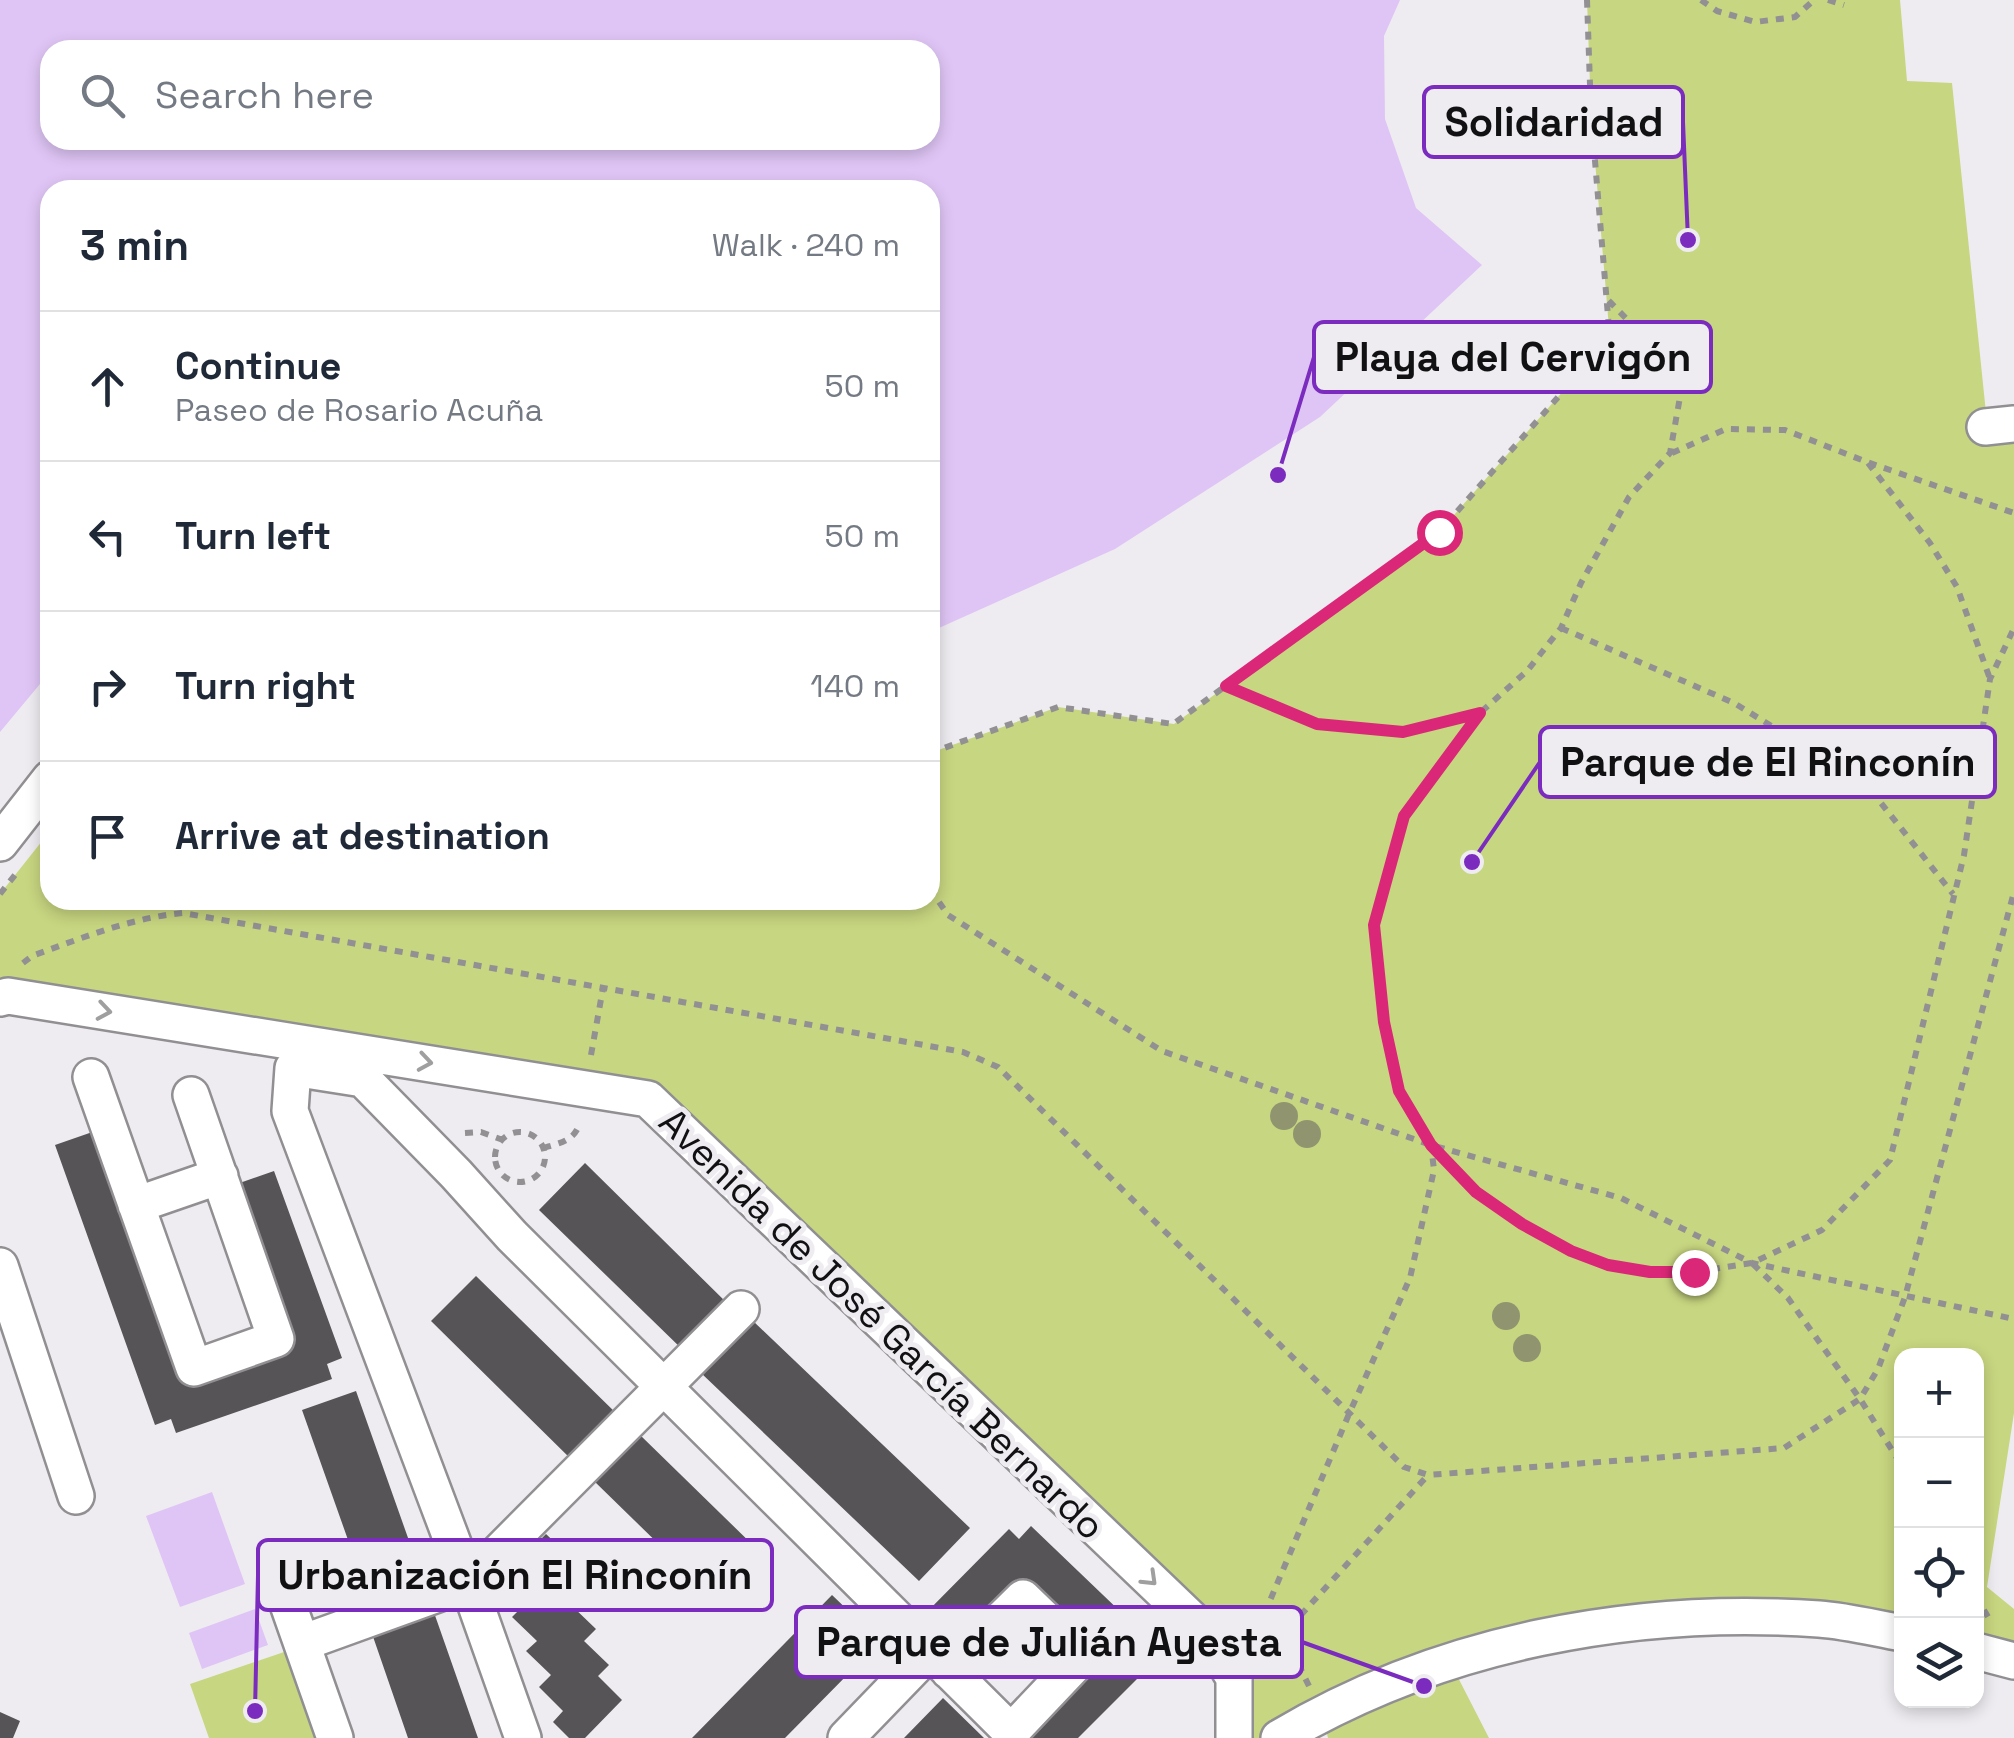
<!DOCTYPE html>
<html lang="en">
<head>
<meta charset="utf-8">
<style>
	body { margin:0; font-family:"Space Grotesk",sans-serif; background:#f6f6f7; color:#1f2937 }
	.controls { position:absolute; right:30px; bottom:30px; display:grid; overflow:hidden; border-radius:20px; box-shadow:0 5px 15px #0003 }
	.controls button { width:90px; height:90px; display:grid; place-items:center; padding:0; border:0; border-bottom:2px solid #e0e1e3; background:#fff; color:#1f2937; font:50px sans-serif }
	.stop { position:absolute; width:30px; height:30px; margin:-22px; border:8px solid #db2777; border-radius:50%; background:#fff }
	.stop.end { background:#db2777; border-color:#fff; box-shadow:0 2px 10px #0008 }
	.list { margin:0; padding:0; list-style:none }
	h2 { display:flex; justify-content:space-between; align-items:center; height:130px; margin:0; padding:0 40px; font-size:42px }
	h2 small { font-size:32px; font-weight:400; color:#747a83 }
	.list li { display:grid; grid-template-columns:65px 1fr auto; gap:30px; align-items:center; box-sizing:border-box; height:150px; padding:0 40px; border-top:2px solid #e0e1e3 }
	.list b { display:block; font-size:38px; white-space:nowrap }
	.list p { margin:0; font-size:32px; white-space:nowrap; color:#747a83 }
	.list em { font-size:32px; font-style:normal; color:#747a83 }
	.icon { flex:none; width:55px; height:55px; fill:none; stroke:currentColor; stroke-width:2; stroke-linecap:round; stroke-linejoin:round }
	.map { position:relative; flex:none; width:2014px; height:1738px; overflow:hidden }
	.search { position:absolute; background:#fff; box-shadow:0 5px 15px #0003; left:40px; top:40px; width:900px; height:110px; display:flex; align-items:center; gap:25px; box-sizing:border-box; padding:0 35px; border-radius:30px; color:#747a83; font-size:38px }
	.panel { position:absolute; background:#fff; box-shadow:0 5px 15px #0003; left:40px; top:180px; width:900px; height:730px; border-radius:30px }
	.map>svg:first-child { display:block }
</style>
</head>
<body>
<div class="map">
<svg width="2014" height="1738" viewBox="0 0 2014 1738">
	<rect width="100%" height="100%" fill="#eeecf0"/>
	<path fill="#c7d680" d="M1587,0H1900L1907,81L1952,83L1986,413L2014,424V1413L1987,1587L2014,1609V1661L1977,1651L1976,1356H1902L1901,1633L1821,1619L1449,1660L1489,1738H1328L1322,1713L1279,1738H1234V1679L648,1099L0,997V894L50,831V900H930V753L1058,707L1174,724L1439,532L1601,348L1609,328L1591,113Z
		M290,1650L321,1738H209L190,1684Z"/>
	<path fill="#dfc5f5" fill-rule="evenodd" d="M0,0H1400L1384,36L1385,119L1416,208L1482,265L1320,417L1115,549L930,632V190H50V672L0,732ZM50,50H930V140H50Z
		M212,1492L245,1584L180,1607L146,1516Z
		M255,1609L268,1645L202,1669L189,1633Z"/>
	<path fill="#565457" d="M101,1129L191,1380L290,1346L231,1186L274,1171L342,1358L327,1364L332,1379L176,1433L171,1419L155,1425L55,1145Z
		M585,1163L730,1306L685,1352L539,1210Z
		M476,1276L621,1418L576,1464L431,1321Z
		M752,1320L970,1528L919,1581L701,1373Z
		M356,1391L424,1583L370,1602L302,1410Z
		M639,1434L761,1553L715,1599L594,1481Z
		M1031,1526L1150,1640L1137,1654L1150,1666L1078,1738H1013L1097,1654L1021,1582L950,1653L918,1621L1009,1529L1019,1539Z
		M546,1534L570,1557L557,1570L582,1595L571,1605L596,1629L584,1641L609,1665L598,1676L622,1700L585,1738H569L553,1722L563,1711L539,1687L551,1675L526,1651L537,1641L512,1617L525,1604L500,1580Z
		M832,1595L879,1640L857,1665L785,1738H692Z
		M431,1604L478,1738H408L369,1625Z
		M943,1698L984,1738H904Z
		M0,1712L20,1721L13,1738H0Z"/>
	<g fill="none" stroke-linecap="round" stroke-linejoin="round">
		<defs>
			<path id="minor" d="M1985,427L2014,424
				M0,843L50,779
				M0,998L8,996L648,1099L1208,1635L1234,1678V1738
				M91,1077L194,1368L276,1339L191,1095
				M136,1205L220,1176
				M0,1266L76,1496
				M284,1593L335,1738
				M302,1643L468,1583L741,1309
				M1976,1651L2014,1661
				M523,1738L468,1583L290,1111L293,1068L363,1079L456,1174L512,1236L1011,1732L1083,1656L1023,1598L949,1671
				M846,1738L929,1652
				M1279,1738C1440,1642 1634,1606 1819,1619C1847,1621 1874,1628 1902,1633"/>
		</defs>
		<use href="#minor" stroke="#918f92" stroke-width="40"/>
		<path stroke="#929093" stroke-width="6" stroke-dasharray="8 8" stroke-linecap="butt" d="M1701,0L1717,11L1755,22L1795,17L1814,0
			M1828,0L1844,5
			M1672,453L1726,429L1785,430L1867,462L2014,513
			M1868,463L1930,543L1957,587L1990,679
			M1561,628L1734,703L1866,784L1953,894
			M1227,687L1317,724L1403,731L1479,713
			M930,753L1058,707L1173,724L1439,532L1598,352L1609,328L1591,113L1587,0
			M930,889L948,915L1162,1051L1431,1145L1621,1198L1752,1263L2014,1319
			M0,894L15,875
			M23,963L32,956C82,938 130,918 183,913L963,1052L998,1067L1404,1467L1428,1475L1784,1448L1860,1399L1878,1369L1905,1297L2014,892
			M591,1055L603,988
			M495 1157a25 25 0 1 1 50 0a25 25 0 1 1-50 0Z
			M465,1133L481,1132L503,1140
			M1432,1146L1476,1192L1522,1224L1571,1251L1608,1265L1649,1272H1694L1752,1263L1822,1230L1890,1160L1964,855L1990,679L2014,628
			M543,1148C560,1143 575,1141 580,1122
			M1753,1264L1788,1298L1860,1399L1902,1466
			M1976,1596L1988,1617
			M1252,1643L1349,1414L1410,1278L1434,1170L1431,1145L1399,1091L1384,1022L1374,925L1404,816L1480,713L1527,671L1561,628L1581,583L1629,497L1670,453L1680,397L1675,368L1608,300
			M1309,1686L1289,1645V1628L1428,1475"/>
		<use href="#minor" stroke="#fff" stroke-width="35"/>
	</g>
	<g fill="#90946f">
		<circle cx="1284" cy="1116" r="14"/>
		<circle cx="1307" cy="1134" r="14"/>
		<circle cx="1506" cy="1316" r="14"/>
		<circle cx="1527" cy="1348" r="14"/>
	</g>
	<defs><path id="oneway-chevron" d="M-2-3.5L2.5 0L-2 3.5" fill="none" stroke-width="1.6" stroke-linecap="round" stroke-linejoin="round" transform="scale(2.5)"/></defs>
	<g stroke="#a09fa0">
		<use href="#oneway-chevron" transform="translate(104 1011) rotate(9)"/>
		<use href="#oneway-chevron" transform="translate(425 1062) rotate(9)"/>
		<use href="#oneway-chevron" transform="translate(1150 1579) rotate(44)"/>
	</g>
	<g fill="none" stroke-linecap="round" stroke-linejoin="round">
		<path stroke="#db2777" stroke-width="12" d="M1439,532L1226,686L1317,724L1403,732L1480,713L1404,816L1374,925L1384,1022L1399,1091L1431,1145L1476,1192L1522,1224L1571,1251L1608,1265L1650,1272H1694"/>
	</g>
	<g text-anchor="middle" stroke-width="10" stroke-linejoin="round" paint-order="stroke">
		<g font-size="38" fill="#111012" stroke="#eeecf0">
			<text transform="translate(882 1324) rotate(44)" y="13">Avenida de José García Bernardo</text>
		</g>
	</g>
	<path fill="none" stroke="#7b2cbf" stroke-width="4" d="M1688 240L1683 122M1278 475L1314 357M1472 862L1540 762M255 1711L258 1575M1424 1686L1302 1642"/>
	<g fill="#7b2cbf" stroke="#eeecf0" stroke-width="4">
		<circle cx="1688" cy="240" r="10"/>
		<circle cx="1278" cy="475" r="10"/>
		<circle cx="1472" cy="862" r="10"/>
		<circle cx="255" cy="1711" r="10"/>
		<circle cx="1424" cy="1686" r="10"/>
	</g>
	<g fill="#eeecf0" stroke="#7b2cbf" stroke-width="4">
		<rect x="1424" y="87" width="259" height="70" rx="10"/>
		<rect x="1314" y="322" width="397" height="70" rx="10"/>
		<rect x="1540" y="727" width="455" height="70" rx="10"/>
		<rect x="258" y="1540" width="514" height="70" rx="10"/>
		<rect x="796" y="1607" width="506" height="70" rx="10"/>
	</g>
	<g font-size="40" text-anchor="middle" font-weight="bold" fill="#111012">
		<text x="1554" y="136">Solidaridad</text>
		<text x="1513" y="371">Playa del Cervigón</text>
		<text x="1768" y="776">Parque de El Rinconín</text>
		<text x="515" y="1589">Urbanización El Rinconín</text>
		<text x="1049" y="1656">Parque de Julián Ayesta</text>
	</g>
</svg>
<div class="controls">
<button>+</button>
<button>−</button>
<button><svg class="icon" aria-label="locate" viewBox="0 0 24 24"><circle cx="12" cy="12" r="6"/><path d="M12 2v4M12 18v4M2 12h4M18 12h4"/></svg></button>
<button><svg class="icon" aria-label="layers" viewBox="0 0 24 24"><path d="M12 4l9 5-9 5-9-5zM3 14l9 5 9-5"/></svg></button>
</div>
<div class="stop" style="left:1439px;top:532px"></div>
<div class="stop end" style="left:1694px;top:1272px"></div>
<div class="search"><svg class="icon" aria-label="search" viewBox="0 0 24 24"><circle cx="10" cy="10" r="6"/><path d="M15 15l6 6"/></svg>Search here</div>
<section class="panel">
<h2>3 min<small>Walk · 240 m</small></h2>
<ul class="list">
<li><svg class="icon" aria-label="ahead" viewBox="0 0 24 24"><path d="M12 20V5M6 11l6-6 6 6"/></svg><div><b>Continue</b><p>Paseo de Rosario Acuña</p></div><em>50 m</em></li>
<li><svg class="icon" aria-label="left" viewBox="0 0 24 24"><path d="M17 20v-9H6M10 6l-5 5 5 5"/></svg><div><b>Turn left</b></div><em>50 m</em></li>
<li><svg class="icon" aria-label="right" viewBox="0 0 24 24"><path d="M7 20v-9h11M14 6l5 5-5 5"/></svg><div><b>Turn right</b></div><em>140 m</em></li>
<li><svg class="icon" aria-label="arrive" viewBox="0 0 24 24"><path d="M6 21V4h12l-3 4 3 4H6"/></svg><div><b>Arrive at destination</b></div></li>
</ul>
</section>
</div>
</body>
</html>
